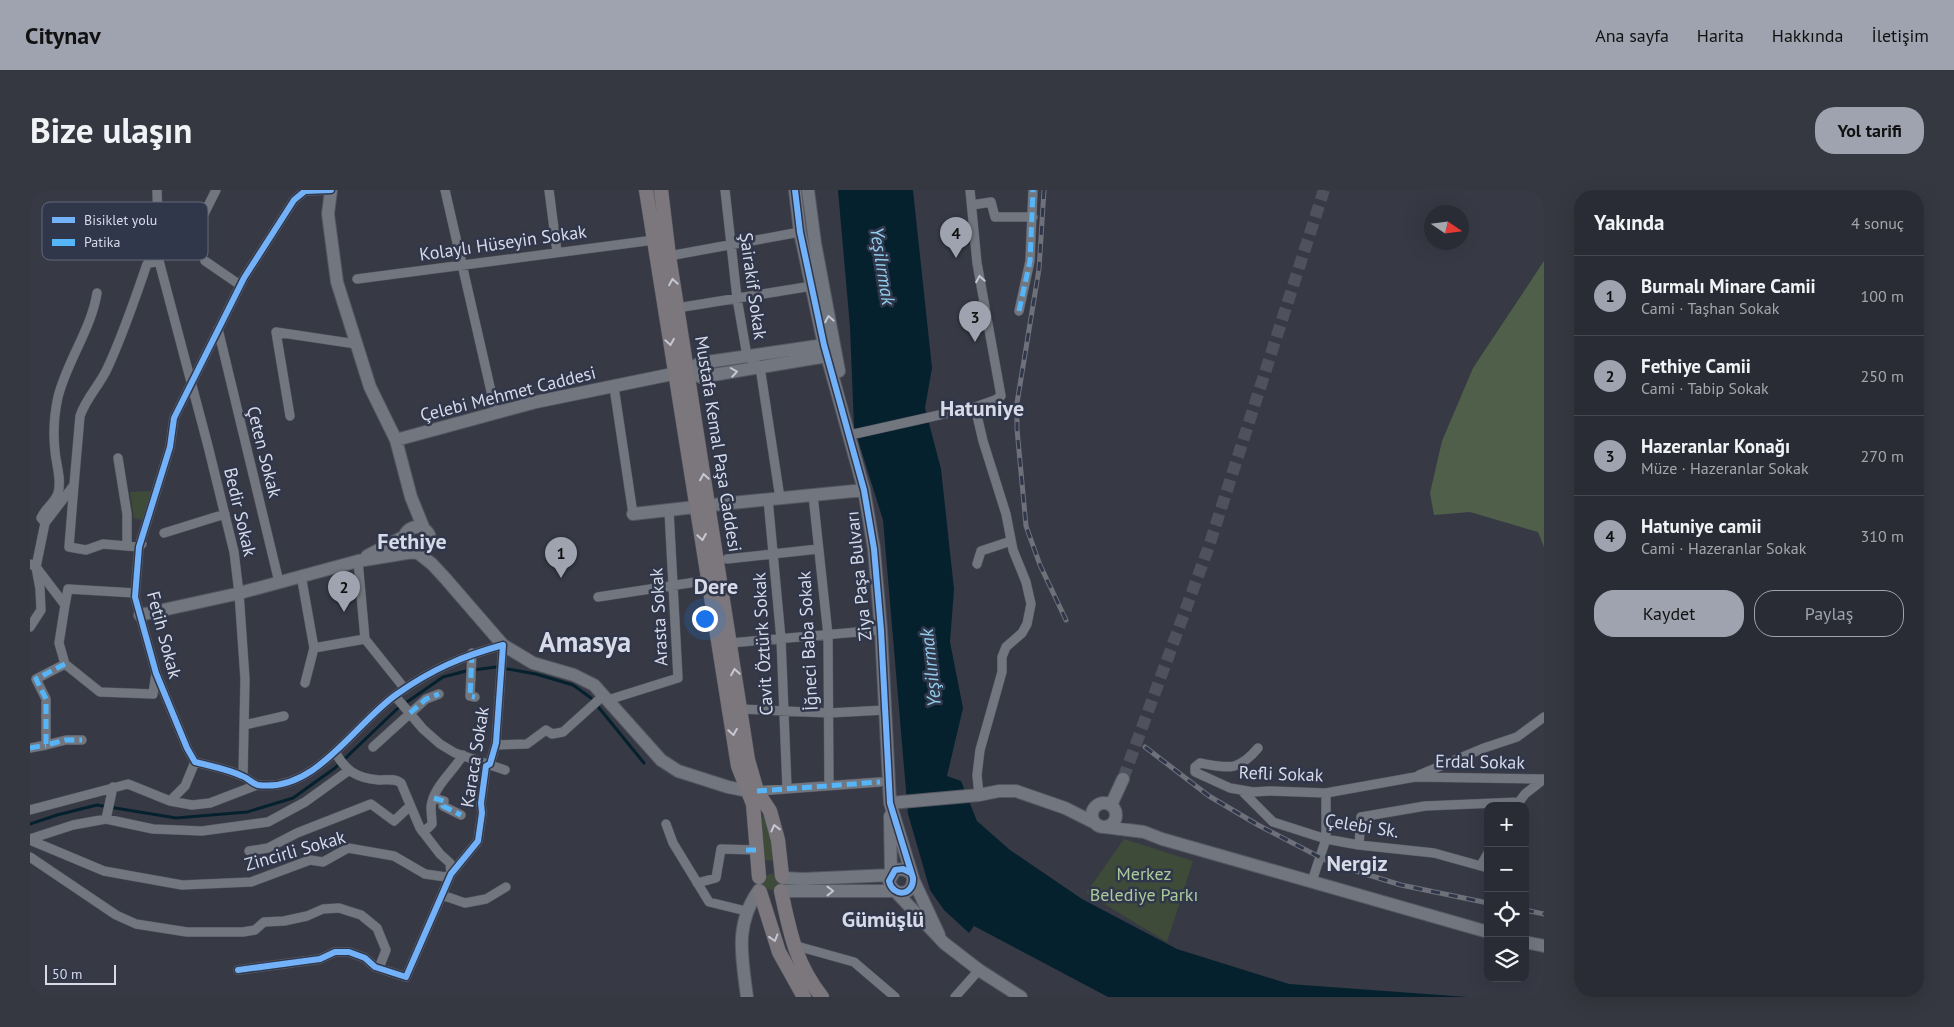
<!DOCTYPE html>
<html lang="tr">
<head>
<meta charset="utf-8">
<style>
	body { margin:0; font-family:"PT Sans",sans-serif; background:#353840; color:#f1f3f6 }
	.controls { position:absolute; right:15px; bottom:15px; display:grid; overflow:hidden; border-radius:10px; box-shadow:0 5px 20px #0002 }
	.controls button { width:45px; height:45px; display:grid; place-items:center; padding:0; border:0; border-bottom:1px solid #45484f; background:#292c34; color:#f1f3f6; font:25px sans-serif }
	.compass { position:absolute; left:1394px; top:15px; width:45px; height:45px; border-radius:50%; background:#292c34; box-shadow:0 5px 20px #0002; rotate:103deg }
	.scale { position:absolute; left:15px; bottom:12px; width:71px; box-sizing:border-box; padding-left:5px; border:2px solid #d7dbe8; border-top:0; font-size:14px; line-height:18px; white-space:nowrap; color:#d7dbe8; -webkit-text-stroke:4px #31374b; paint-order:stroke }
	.you { position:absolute; left:674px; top:428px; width:18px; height:18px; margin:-12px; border:4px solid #fff; border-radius:50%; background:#1a73e8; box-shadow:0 0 0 8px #1a73e833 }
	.badge { display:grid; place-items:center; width:32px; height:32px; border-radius:50%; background:#9fa3af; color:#111; font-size:16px; font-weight:700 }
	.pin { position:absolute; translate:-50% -41px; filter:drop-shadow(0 1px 2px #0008) }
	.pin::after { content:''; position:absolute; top:26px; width:18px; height:15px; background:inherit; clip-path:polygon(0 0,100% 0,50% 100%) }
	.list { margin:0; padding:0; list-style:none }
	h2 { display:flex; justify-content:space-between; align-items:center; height:65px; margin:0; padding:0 20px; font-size:21px }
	h2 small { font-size:16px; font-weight:400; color:#a5a7ac }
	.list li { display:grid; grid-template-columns:32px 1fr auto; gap:15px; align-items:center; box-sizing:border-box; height:80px; padding:0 20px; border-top:1px solid #45484f }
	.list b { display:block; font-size:19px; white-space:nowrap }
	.list p { margin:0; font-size:16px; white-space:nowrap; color:#a5a7ac }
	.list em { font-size:16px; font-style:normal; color:#a5a7ac }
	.actions { display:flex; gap:10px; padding:15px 20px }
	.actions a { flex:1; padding:11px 0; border:1px solid #9fa3af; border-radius:20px; text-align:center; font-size:18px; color:#9fa3af }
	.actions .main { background:#9fa3af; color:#111 }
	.icon { flex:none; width:28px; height:28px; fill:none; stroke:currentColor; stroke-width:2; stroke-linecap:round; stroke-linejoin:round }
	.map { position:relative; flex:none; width:1514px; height:807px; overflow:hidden; border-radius:20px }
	header { display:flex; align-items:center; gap:30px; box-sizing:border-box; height:70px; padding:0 25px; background:#9fa3af; color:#111 }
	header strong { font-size:24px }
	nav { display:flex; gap:28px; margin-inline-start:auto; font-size:18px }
	.intro { display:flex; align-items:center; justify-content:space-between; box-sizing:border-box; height:120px; padding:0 30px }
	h1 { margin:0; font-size:35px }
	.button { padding:12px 22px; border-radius:20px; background:#9fa3af; color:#111; font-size:18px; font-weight:700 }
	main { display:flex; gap:30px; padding:0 30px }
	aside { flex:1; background:#292c34; border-radius:20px; box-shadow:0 5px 20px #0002 }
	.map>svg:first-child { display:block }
</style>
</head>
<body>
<header>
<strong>Citynav</strong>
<nav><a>Ana sayfa</a><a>Harita</a><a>Hakkında</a><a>İletişim</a></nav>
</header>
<div class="intro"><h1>Bize ulaşın</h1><a class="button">Yol tarifi</a></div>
<main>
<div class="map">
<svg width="1514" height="807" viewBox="0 0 1514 807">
	<rect width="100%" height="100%" fill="#373a45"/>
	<path fill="#3d4b38" d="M121,301L112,330L104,328L100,302Z
		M733,624L741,640L746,670L733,671L732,628Z
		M1094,649L1163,671L1137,752L1056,703Z
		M733 692a8 8 0 1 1 16 0a8 8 0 1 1-16 0Z"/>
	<path fill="#4f5f49" d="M1514,71V357L1508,342L1440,322L1404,325L1400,303L1412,251L1443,178Z"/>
	<path fill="#05212e" d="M808,0H883L902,178L895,218L911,279L924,399L920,452L933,518L917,586L931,591L947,631L980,660L1052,709L1147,759L1259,794L1438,807H1078L944,736L939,743L914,720L900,700L878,624L853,330L824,237L820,137Z"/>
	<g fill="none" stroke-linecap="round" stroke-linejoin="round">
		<path stroke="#05212e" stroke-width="3" d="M0,634L27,625L67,615L146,628L217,622L263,608L305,578L367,519L413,487L436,481L466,477L506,484L543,495L561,508L614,573"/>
		<path stroke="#4f525d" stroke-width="12" stroke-dasharray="12 6" stroke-linecap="butt" d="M1093,589L1178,359L1294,0"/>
		<defs>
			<path id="street" d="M415,0L466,223
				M519,0L527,62
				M695,0L707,108L717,166L730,177L750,308
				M942,15L961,12L965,27H1003
				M159,29L171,30L186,0
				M639,66L770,42
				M129,71L178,256L204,362L209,403L215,489L213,586
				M175,71L210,95
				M327,89L624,50
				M647,118L782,96
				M989,121L1000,71L1003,0
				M188,139L249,392
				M584,197L603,324
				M945,217L953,251L976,324L983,360L996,392L1001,414L997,434L992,443L976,457L972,467V482L950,560L947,585L949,605
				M260,226L246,142L326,154
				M820,245L945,217L965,210L971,206L947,73L940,0
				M88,268L97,324V355
				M44,295L39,357L56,360L73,354L109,357L112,354
				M783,305L798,445L799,595
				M738,309L751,449L757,598
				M15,333L11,328C15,318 25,313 28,303C32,290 26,274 25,261C23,243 24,225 28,207C37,171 61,140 67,103
				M134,343L195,324
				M697,369L788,359
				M328,371L335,449L375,499
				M0,374L6,377L35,415L38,399L105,403
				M947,374L951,361L981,351
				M271,385L284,458L275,493
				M568,407L679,390
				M35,415L29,453L35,474L70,502L123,504L126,483
				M0,437L11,420L10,399L6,377L15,333L44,295L50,226C56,208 69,196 77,179C93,145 105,109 117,74L129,71L127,0
				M700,453L851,440
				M284,458L335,449
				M442,463L440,506L445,507
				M35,474L6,489L16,509V555L36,550H52
				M365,506L393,539L410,554L425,563L475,580
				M578,510L648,488L639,321
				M710,519L799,523L855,520
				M214,535L254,526
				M466,555L497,554L516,540L522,544L533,542L574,505
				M343,557L396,509L409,504
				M0,558L16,555
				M1228,558C1208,582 1198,578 1170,573L1165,577V582L1200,598L1223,602L1239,601L1296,603L1385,587L1514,589
				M1389,585L1454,558L1487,547L1514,527
				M727,601L850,592
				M1213,602L1243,632L1296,649L1329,655L1404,663L1458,678
				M404,608L414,611L413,616L431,625
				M140,611L155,596L165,572
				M1486,616L1495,604L1514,589
				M0,620L98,594L140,611L162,615L180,613L227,595
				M76,629L83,597
				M636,634L643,653L679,712L716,721
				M392,641L398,638L402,634C402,628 401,623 401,617C403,597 422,583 433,565
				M0,649L43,635L76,629L123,639L172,641L238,632L275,612L318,581
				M0,650L74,681L152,695L221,692L280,670L293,672L318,658L364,666L395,684L416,687L421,684L420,673L410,664L390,638L371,593C365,588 357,590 349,590C326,588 316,581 305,562
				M1329,655L1331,627L1395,616L1489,612
				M219,661L238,658L267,643L341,614L364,631L380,616
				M0,667L86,725L106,734L157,742H213L225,740L234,732L254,731L277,726L293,719L309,718L331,725L347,738L356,760L349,778
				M1451,675L1458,663
				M1282,691L1296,649V603
				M667,693L686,688L691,659L727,660
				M412,705L435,713L456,709L476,697
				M763,755L824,772L865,807
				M208,780L290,769L305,762H319L335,768L345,777L376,787L421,684L448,651L452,623L451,613L456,576L460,574L466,553L473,455C432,466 401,480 367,504C325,533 286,603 228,595C223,594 218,588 212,586C198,579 180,576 165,572L157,558L126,483L105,407L109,357L140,257L144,228L214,88L264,10L275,1L301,0
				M925,807L949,780"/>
			<path id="secondary" d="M301,0L298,24L307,92L340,197L366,250L381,307L394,339
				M765,0L770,42L794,155L834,300L844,359L851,440L860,613L883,688C884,706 863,708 859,691L865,680L873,679L881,683
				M778,0L785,53L809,181
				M657,181L671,187L797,166
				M366,250L506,212L657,181L670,173L794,155
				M701,313L834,300
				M603,324L692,314
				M374 350a13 13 0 1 1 26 0a13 13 0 1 1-26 0Z
				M388,363L402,374L415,388L473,455L503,473L544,485L564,495L631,570L648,581L698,597L718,601
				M337,366L375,346
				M110,425L206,404L328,371L383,362
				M1062 625a12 12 0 1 1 24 0a12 12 0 1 1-24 0Z
				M860,613L949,605L969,601H986L1035,618L1065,633
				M1081,615L1093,589
				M1075,637L1114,642L1132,649L1458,742
				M753,688L773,689L861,685L860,626
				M883,689L909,745
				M751,701H865L914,753L949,780L991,807
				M1495,752L1514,756
				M717,807C712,767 704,735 729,700"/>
			<path id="primary" d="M616,0L708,576L723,614L729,687
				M631,0L639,66L718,570L727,601L740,621L748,650L752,686
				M751,701C760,742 765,773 792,807
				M730,702L749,762L774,807"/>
		</defs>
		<use href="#street" stroke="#545761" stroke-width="10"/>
		<use href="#secondary" stroke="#545761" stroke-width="14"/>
		<use href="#primary" stroke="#545761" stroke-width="15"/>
		<use href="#street" stroke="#72767e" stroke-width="9"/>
		<use href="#secondary" stroke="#72767e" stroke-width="12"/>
		<use href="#primary" stroke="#7b777c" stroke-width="14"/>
		<defs>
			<path id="rail" d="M1014,0L1009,79L987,213V239L996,336L1010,375L1036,430
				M1115,557L1179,606L1228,635L1303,674L1371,695L1458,713
				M1495,720L1514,724"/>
		</defs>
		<use href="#rail" stroke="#6e717a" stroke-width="5"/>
		<use href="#rail" stroke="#31374b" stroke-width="3" stroke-dasharray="9" stroke-linecap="butt"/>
		<path stroke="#56b5f8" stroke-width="5" stroke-dasharray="10 5" stroke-linecap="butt" d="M989,121L1000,71L1003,0
			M442,463L440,506L445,507
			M35,474L6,489L16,509V555L36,550H52
			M380,523L396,509L409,504
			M0,558L16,555
			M727,601L850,592
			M404,608L414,611L413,616L431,625
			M716,660H727"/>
		<defs>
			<path id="cycleway" d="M765,0L770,42L794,155L834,300L844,359L851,440L860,613L883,688C884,706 863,708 859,691L865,680L873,679L881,683
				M208,780L290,769L305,762H319L335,768L345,777L376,787L421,684L448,651L452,623L451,613L456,576L460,574L466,553L473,455C432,466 401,480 367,504C325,533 286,603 228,595C223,594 218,588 212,586C198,579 180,576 165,572L157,558L126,483L105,407L109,357L140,257L144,228L214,88L264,10L275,1L301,0"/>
		</defs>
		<use href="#cycleway" stroke="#31374b" stroke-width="9"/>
		<use href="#cycleway" stroke="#73b2f8" stroke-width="6"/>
	</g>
	<defs><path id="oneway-chevron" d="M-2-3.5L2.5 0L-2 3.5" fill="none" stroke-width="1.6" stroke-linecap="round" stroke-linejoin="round" transform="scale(1.25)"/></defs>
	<g stroke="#c3c7d3">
		<use href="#oneway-chevron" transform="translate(950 89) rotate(-99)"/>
		<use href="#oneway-chevron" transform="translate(799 129) rotate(-100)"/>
		<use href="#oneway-chevron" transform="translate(704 182) rotate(-9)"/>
		<use href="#oneway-chevron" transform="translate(800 701)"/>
	</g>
	<g stroke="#c5c7d2">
		<use href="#oneway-chevron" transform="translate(643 92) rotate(-99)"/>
		<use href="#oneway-chevron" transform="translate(640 152) rotate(81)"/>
		<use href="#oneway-chevron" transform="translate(674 287) rotate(-99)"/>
		<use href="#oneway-chevron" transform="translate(672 347) rotate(81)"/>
		<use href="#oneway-chevron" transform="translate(705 482) rotate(-99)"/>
		<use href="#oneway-chevron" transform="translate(703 542) rotate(81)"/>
		<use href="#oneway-chevron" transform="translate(745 638) rotate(-104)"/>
		<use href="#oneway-chevron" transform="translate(744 748) rotate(73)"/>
	</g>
	<g text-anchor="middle" stroke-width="5" stroke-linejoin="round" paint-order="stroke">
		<g font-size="18" fill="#d7dbe8" stroke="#31374b">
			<text transform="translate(473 53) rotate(-8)" y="6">Kolaylı Hüseyin Sokak</text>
			<text transform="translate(723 96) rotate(82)" y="6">Şairakif Sokak</text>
			<text transform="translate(478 204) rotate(-14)" y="6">Çelebi Mehmet Caddesi</text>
			<text transform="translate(688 254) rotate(81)" y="6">Mustafa Kemal Paşa Caddesi</text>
			<text transform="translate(234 262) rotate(76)" y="6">Çeten Sokak</text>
			<text transform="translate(210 322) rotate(77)" y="6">Bedir Sokak</text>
			<text transform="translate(829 386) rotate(-96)" y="6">Ziya Paşa Bulvarı</text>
			<text transform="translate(629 427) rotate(-93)" y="6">Arasta Sokak</text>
			<text transform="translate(134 445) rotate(75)" y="6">Fetih Sokak</text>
			<text transform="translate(778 451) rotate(-93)" y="6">İğneci Baba Sokak</text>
			<text transform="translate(733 454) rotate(-93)" y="6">Cavit Öztürk Sokak</text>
			<text transform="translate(445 567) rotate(-81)" y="6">Karaca Sokak</text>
			<text transform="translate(1450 572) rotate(1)" y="6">Erdal Sokak</text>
			<text transform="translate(1251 584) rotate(2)" y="6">Refli Sokak</text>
			<text transform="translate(1332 636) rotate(9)" y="6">Çelebi Sk.</text>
			<text transform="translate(265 661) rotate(-16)" y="6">Zincirli Sokak</text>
		</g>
		<g font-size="18" fill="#abcb9a" stroke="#31374b">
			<text x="1114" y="690">Merkez<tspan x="1114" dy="21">Belediye Parkı</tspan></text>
		</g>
		<g font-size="19" font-style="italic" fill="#90ceec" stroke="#31374b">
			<text transform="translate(853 76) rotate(81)" y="7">Yeşilırmak</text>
			<text transform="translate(900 478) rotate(-96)" y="7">Yeşilırmak</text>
		</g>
		<g font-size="22" font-weight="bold" fill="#d7dbe8" stroke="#31374b">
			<text x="952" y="226">Hatuniye</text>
			<text x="382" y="359">Fethiye</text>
			<text x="686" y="404">Dere</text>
			<text x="1327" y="681">Nergiz</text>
			<text x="853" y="737">Gümüşlü</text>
		</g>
		<g font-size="28" font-weight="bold" fill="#d7dbe8" stroke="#31374b">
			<text x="555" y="462">Amasya</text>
		</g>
	</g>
	<rect x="12" y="12" width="166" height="58" rx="8" fill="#31374b" stroke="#63687a" stroke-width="1"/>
	<rect x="22" y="27" width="23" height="6" fill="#73b2f8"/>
	<rect x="22" y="49" width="23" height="7" fill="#56b5f8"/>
	<g font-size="14" fill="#d7dbe8">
		<text x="54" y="35">Bisiklet yolu</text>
		<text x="54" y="57">Patika</text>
	</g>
</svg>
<div class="controls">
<button>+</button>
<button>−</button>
<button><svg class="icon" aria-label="locate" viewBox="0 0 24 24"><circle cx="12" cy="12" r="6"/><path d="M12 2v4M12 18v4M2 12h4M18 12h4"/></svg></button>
<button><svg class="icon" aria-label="layers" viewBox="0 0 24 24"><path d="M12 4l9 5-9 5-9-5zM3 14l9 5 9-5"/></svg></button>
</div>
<svg class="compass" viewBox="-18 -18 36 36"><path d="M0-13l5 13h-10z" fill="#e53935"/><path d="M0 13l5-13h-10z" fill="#a5a7ac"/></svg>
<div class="scale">50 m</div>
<div class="you"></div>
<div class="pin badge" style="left:531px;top:388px">1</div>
<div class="pin badge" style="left:314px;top:422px">2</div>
<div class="pin badge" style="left:945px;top:152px">3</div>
<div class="pin badge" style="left:926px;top:68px">4</div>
</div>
<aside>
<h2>Yakında<small>4 sonuç</small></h2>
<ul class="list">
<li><span class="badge">1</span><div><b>Burmalı Minare Camii</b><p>Cami · Taşhan Sokak</p></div><em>100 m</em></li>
<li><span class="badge">2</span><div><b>Fethiye Camii</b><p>Cami · Tabip Sokak</p></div><em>250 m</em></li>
<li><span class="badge">3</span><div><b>Hazeranlar Konağı</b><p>Müze · Hazeranlar Sokak</p></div><em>270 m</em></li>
<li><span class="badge">4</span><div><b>Hatuniye camii</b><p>Cami · Hazeranlar Sokak</p></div><em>310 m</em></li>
</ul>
<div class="actions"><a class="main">Kaydet</a><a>Paylaş</a></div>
</aside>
</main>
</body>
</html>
